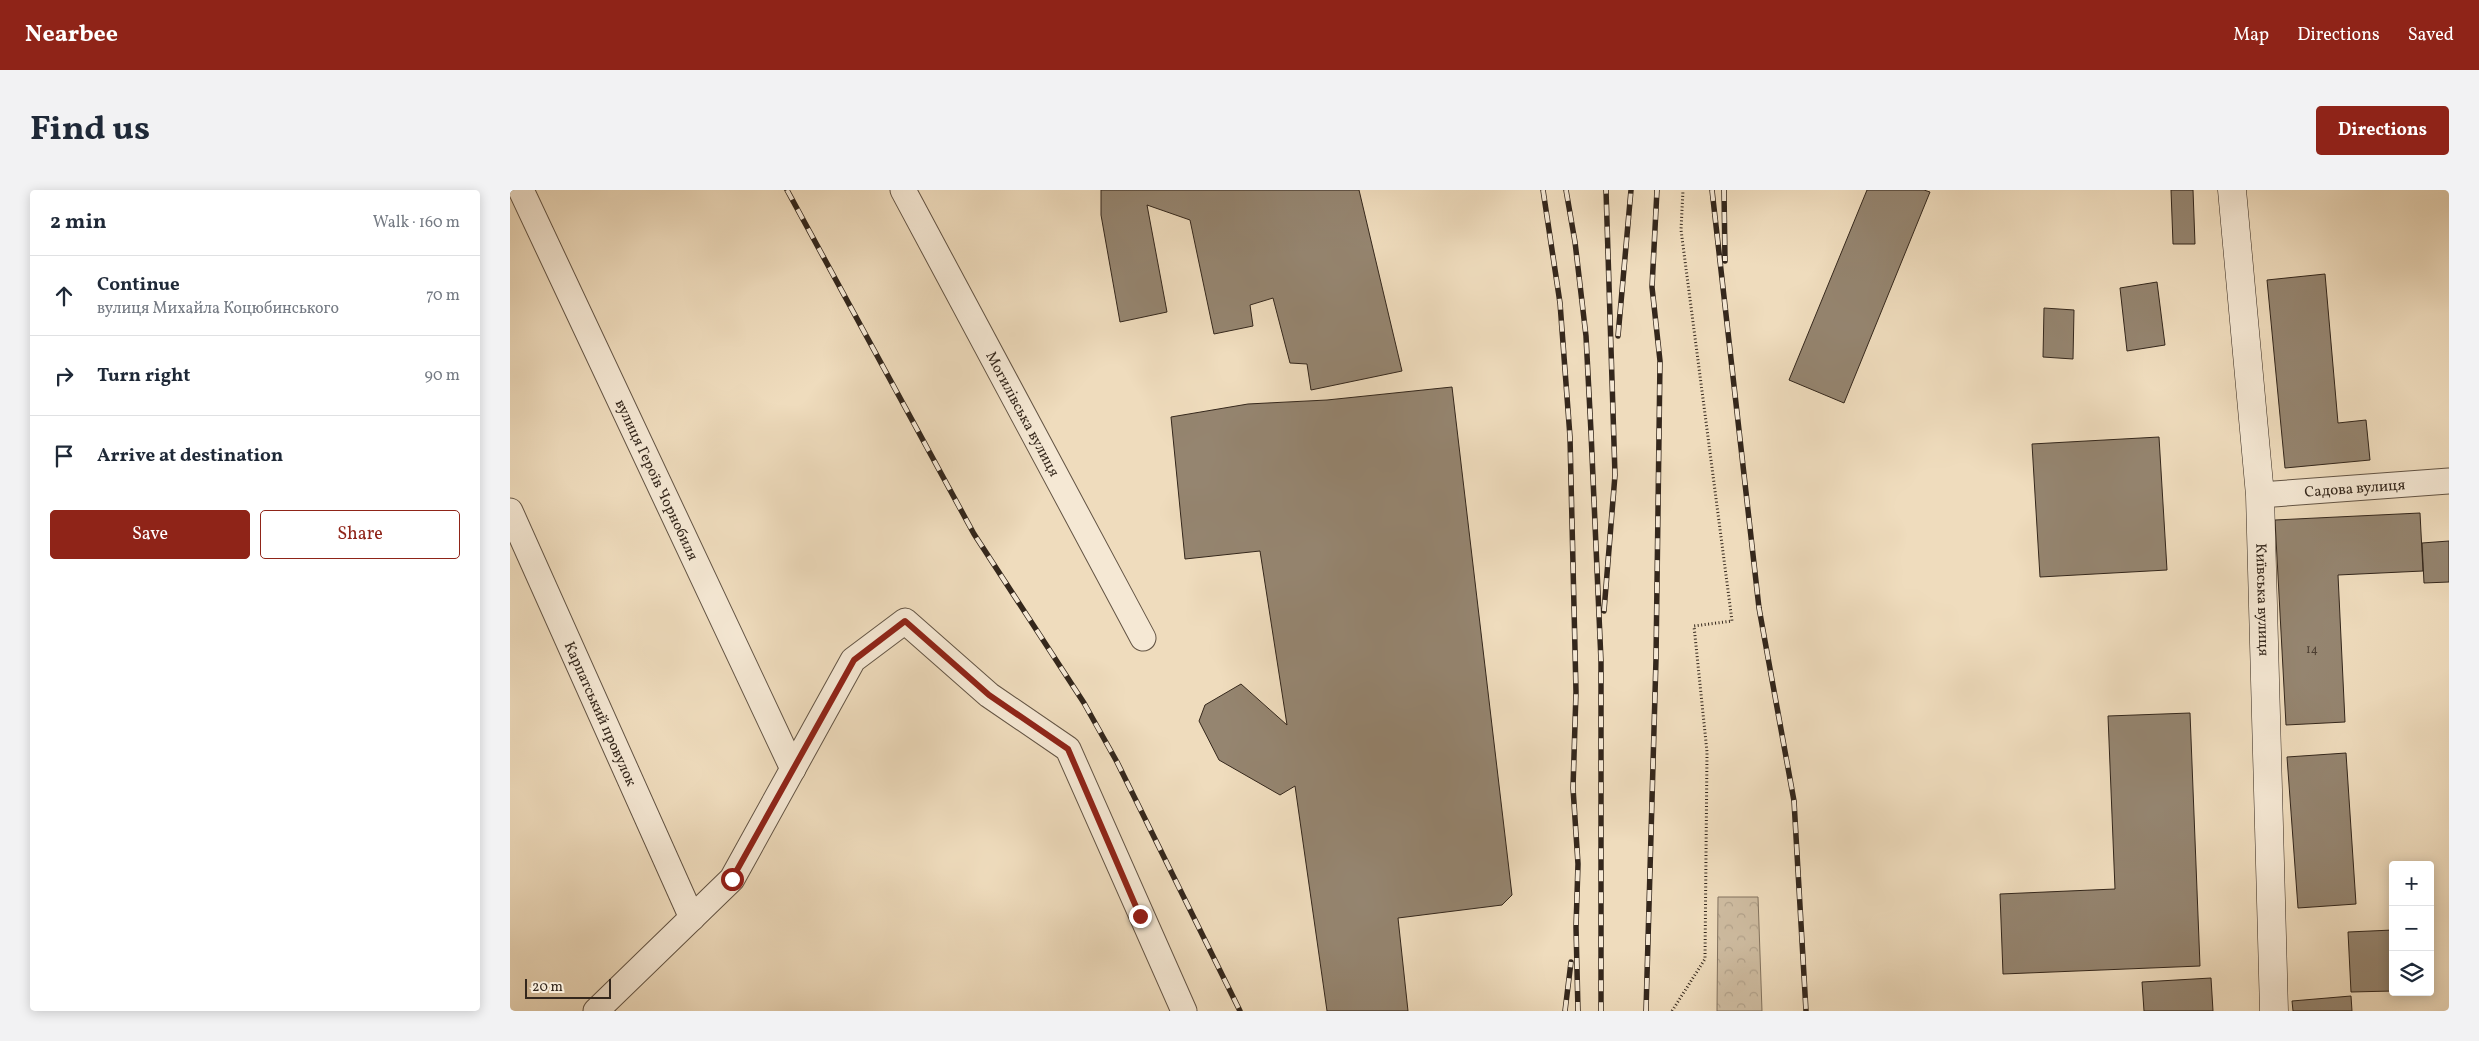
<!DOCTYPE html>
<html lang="en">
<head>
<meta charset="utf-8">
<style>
	body { margin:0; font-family:Vollkorn,serif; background:#f2f2f3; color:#1f2937 }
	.controls { position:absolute; right:15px; bottom:15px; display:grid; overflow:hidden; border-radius:5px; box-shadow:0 2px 12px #0003 }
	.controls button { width:45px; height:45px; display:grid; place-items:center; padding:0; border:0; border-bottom:1px solid #e0e1e3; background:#fff; color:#1f2937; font:25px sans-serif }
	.scale { position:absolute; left:15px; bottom:12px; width:86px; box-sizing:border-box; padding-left:5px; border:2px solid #34271c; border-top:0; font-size:14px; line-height:18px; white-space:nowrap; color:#34271c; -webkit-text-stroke:4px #f5e8d4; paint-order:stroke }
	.stop { position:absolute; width:15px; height:15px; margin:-11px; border:4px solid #8f2418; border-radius:50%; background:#fff }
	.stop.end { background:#8f2418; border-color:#fff; box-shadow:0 1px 5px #0008 }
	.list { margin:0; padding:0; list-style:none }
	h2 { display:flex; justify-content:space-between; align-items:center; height:65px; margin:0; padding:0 20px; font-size:21px }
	h2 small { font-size:16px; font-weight:400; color:#747a83 }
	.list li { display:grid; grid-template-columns:32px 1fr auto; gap:15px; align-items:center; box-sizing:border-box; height:80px; padding:0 20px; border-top:1px solid #e0e1e3 }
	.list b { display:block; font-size:19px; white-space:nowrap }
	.list p { margin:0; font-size:16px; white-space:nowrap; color:#747a83 }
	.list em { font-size:16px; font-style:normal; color:#747a83 }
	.actions { display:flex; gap:10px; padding:15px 20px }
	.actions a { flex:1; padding:11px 0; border:1px solid #8f2418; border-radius:5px; text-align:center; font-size:18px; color:#8f2418 }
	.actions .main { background:#8f2418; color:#fff }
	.icon { flex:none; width:28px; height:28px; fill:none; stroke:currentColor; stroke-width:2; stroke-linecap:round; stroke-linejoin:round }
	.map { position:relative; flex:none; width:1939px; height:821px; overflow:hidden; border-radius:5px }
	header { display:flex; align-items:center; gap:30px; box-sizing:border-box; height:70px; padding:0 25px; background:#8f2418; color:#fff }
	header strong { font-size:24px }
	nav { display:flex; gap:28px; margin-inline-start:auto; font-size:18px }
	.intro { display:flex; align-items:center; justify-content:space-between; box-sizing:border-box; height:120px; padding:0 30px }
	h1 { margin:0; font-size:35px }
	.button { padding:12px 22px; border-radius:5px; background:#8f2418; color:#fff; font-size:18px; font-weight:700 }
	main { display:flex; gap:30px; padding:0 30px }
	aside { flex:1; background:#fff; border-radius:5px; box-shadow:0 2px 12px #0003 }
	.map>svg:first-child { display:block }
</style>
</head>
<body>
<header>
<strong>Nearbee</strong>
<nav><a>Map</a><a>Directions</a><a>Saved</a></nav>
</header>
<div class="intro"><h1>Find us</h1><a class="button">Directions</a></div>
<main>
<aside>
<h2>2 min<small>Walk · 160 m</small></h2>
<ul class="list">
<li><svg class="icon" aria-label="ahead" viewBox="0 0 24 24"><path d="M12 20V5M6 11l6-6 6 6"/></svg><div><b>Continue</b><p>вулиця Михайла Коцюбинського</p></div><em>70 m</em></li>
<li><svg class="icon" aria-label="right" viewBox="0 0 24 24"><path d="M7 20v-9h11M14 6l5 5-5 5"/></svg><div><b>Turn right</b></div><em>90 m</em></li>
<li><svg class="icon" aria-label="arrive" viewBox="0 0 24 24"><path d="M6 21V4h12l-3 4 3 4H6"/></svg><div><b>Arrive at destination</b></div></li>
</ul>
<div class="actions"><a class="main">Save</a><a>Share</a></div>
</aside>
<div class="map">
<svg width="1939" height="821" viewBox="0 0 1939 821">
	<defs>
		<pattern id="forest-crowns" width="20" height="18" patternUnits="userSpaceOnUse" patternTransform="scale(1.25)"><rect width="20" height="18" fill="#cfbda2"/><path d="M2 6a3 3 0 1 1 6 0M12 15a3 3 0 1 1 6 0" fill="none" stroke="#b2a28b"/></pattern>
	</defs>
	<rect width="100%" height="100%" fill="#efdcbd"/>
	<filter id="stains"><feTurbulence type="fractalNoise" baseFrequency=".004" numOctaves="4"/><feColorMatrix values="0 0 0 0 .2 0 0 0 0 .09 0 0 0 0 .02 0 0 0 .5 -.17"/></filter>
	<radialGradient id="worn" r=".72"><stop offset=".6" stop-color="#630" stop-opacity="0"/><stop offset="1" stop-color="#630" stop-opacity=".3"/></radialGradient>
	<path fill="url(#forest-crowns)" stroke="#82725f" d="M1208,707H1248L1252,821H1207Z"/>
	<path fill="#958570" stroke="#34271c" d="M591,0H849L892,181L801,200L797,174L780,173L763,108L740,115L743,136L704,144L680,30L637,15L657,122L610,132L591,25Z
		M1357,0H1414L1420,2L1334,213L1279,190Z
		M1661,0H1683L1685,54H1663Z
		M1815,84L1828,233L1856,230L1860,270L1775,278L1757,90Z
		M1647,92L1655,155L1617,161L1610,98Z
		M1534,118L1564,120L1563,169L1533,167Z
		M942,197L1002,705L992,715L888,728L898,821H817L785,596L770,605L709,570L689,531L695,515L731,494L777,535L750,361L675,369L661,227L738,214L817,210Z
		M1649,247L1657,380L1530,387L1522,254Z
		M1910,323L1913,381L1828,385L1835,532L1776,535L1765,330Z
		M1939,351V392L1914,393L1912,353Z
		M1680,523L1690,776L1493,784L1490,704L1605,699L1598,526Z
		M1836,563L1846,714L1788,718L1777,567Z
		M1883,740V801L1841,802L1838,742Z
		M1701,788L1703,821H1634L1632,792Z
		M1841,806L1842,821H1783L1782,811Z"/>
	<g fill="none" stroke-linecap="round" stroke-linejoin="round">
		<defs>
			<g id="street">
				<path id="s1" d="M11,0L283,579"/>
				<path id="s2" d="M393,0L633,448"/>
				<path id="s3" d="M1750,305L1939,291"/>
				<path id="s4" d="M0,321L182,728"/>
				<path d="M86,821L222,689L343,470L395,431L479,505L558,559L674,821"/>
			</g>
			<g id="secondary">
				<path id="s5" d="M1722,0L1750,305L1764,821"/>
			</g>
		</defs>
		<use href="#street" stroke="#635444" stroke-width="27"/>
		<use href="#secondary" stroke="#34271c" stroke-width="29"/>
		<path stroke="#34271c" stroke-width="3" stroke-dasharray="1 2.5" stroke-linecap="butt" d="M1162,821L1195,769L1197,562L1184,436L1222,431L1171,40L1173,0"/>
		<use href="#street" stroke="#f5e8d4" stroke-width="25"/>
		<use href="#secondary" stroke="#f5e8d4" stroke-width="28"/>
		<defs>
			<path id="rail" d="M277,0L464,344L574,513L607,572L730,821
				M1033,0L1050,113L1060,247L1066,502L1063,598L1068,674L1066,737L1068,821
				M1056,0L1065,52L1076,146L1081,242L1091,471V821
				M1202,0L1249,418L1284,611L1296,821
				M1214,0L1215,71
				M1108,146L1121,0
				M1094,421L1105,285L1096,0
				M1055,821L1061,772
				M1136,821L1146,469L1150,171L1142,97L1147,0"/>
		</defs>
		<use href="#rail" stroke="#34271c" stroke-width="5.5"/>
		<use href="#rail" stroke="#f5e8d4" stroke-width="4" stroke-dasharray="11" stroke-linecap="butt"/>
	</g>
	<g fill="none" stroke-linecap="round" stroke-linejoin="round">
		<path stroke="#8f2418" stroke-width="6" d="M222,689L344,470L395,431L479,505L558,559L630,726"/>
	</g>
	<g text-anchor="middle" stroke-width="4.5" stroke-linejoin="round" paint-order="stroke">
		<g font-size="12" fill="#4c3e31">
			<text x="1802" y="463">14</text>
		</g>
		<g font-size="15" fill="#34271c" stroke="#f5e8d4">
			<text dy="5" stroke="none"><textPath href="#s2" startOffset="254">Могилівська вулиця</textPath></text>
			<text dy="5" stroke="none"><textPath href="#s1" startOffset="320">вулиця Героїв Чорнобиля</textPath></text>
			<text dy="5" stroke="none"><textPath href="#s3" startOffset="95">Садова вулиця</textPath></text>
			<text dy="5" stroke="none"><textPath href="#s5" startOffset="411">Київська вулиця</textPath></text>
			<text dy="5" stroke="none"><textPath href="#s4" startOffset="222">Карпатський провулок</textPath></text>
		</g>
	</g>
	<rect width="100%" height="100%" filter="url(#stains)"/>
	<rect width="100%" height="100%" fill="url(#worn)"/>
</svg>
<div class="controls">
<button>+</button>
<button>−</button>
<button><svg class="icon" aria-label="layers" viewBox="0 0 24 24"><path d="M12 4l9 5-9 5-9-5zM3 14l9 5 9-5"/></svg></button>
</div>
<div class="scale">20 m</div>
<div class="stop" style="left:222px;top:689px"></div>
<div class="stop end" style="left:630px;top:726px"></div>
</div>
</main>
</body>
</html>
